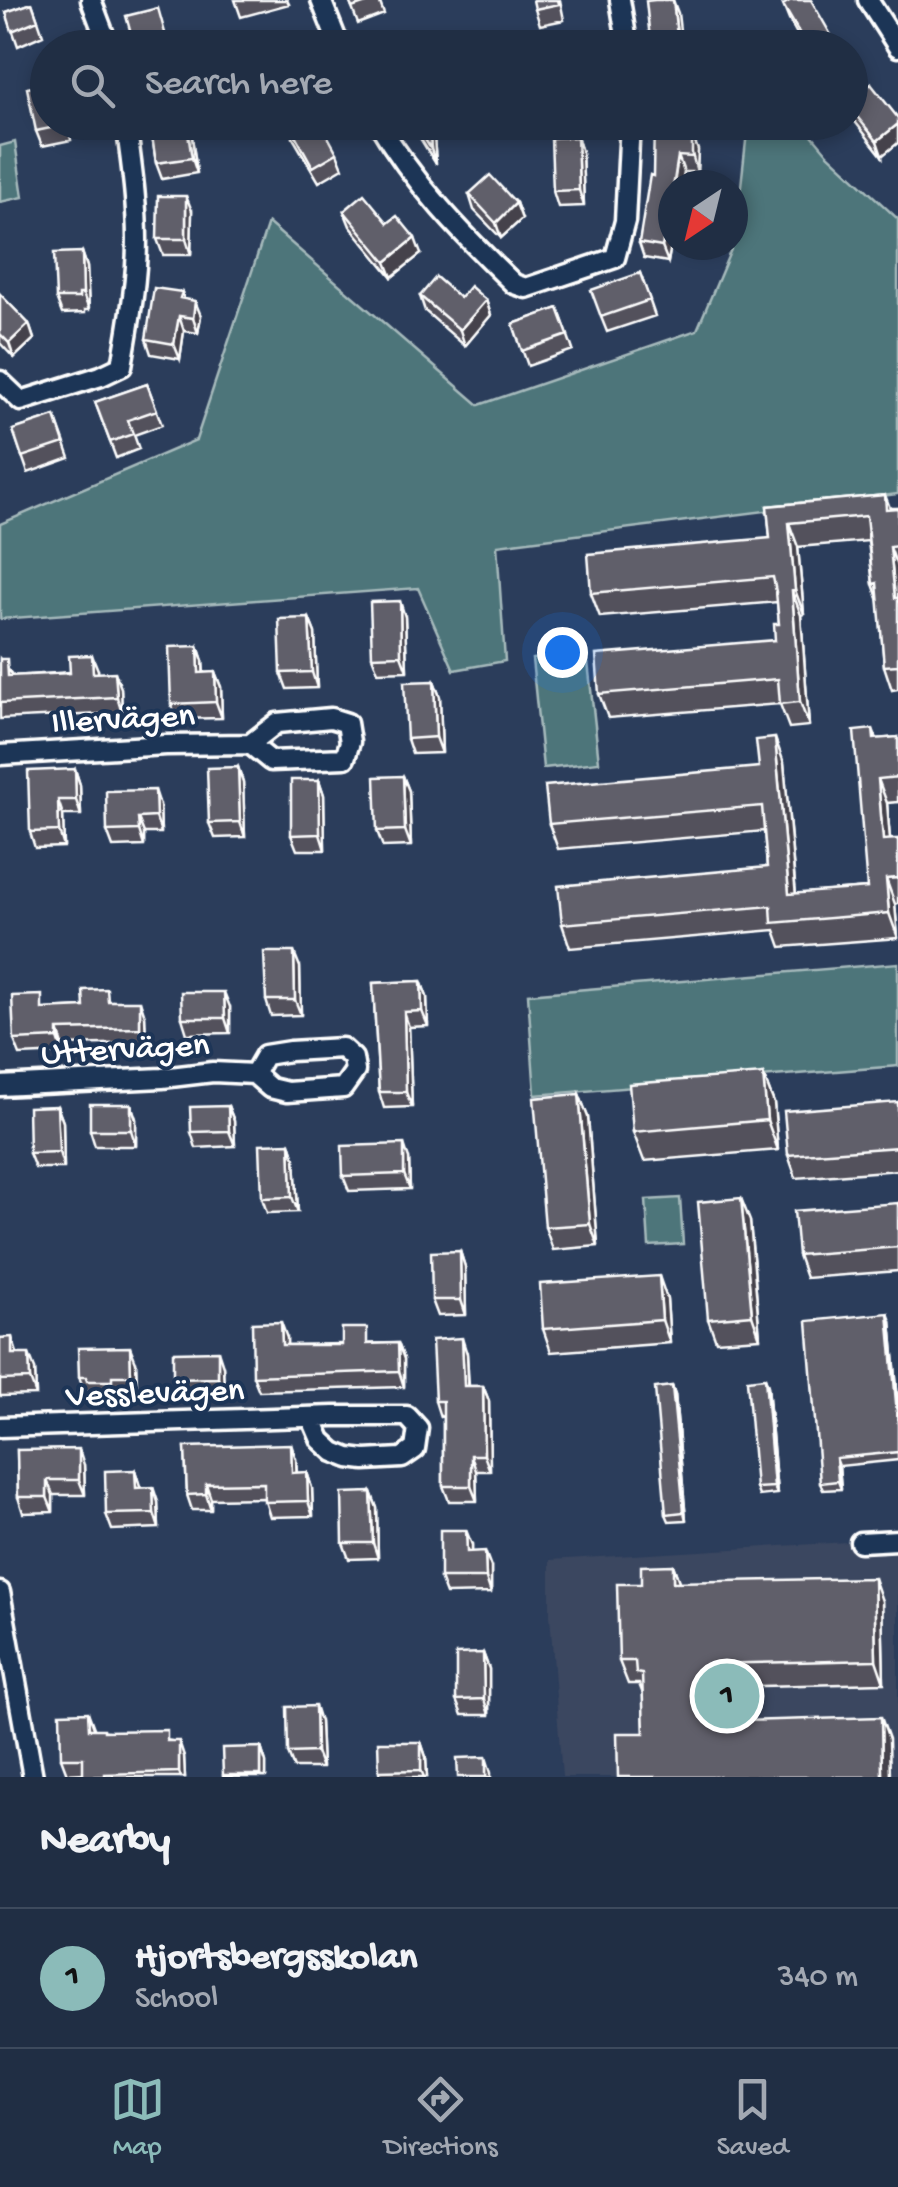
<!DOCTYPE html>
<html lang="en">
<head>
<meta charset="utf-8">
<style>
	body { margin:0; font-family:"Gochi Hand",sans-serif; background:#2d3a4f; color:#f1f3f6 }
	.compass { position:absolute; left:658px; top:170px; width:90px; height:90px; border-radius:50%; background:#202e44; box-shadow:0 5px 15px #0003; rotate:215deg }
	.you { position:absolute; left:562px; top:652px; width:35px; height:35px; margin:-25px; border:8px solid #fff; border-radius:50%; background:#1a73e8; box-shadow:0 0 0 15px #1a73e833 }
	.badge { display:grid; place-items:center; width:65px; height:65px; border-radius:50%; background:#8bbbb9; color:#111; font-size:32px; font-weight:700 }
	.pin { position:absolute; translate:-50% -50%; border:5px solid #fff; box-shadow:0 2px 10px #0006 }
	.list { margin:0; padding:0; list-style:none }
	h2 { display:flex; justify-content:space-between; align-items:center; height:130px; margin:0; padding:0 40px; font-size:42px }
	h2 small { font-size:32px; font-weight:400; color:#a2a8b2 }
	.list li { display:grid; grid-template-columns:65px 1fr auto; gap:30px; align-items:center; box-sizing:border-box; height:140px; padding:0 40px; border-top:2px solid #3d4a5d }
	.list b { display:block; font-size:38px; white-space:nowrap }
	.list p { margin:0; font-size:32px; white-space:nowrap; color:#a2a8b2 }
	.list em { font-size:32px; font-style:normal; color:#a2a8b2 }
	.icon { flex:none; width:55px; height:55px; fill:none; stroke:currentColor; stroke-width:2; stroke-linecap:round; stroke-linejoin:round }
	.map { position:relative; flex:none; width:898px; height:1777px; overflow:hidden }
	.search { position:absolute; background:#202e44; box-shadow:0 5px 15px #0003; left:30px; right:30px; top:30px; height:110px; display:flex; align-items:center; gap:25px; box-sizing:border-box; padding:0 35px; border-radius:55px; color:#a2a8b2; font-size:38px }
	.sheet { height:270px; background:#202e44 }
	nav { display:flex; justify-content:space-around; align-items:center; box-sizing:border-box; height:140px; border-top:2px solid #3d4a5d; background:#202e44; font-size:28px; color:#a2a8b2 }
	nav a { display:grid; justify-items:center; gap:5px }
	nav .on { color:#8bbbb9 }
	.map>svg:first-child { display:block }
</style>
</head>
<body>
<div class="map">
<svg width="898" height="1777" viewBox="0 0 898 1777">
	<rect width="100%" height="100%" fill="#2b3d5b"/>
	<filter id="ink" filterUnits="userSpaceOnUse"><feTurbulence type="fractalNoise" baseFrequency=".01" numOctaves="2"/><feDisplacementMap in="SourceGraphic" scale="20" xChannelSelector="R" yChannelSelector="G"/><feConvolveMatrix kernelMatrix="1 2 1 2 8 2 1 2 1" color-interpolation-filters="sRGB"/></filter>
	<g filter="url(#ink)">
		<path fill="#3b4760" d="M898,1539V1777H562L550,1615V1560Z"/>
		<path fill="#4d757a" stroke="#a6babc" stroke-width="2.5" d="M748,123H802L828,154L898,219V494L497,545L505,661L454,670L418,588L0,619V524L196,440L268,223L479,405L697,330L735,240Z
			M15,142L23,197L0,202V146Z
			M587,653L599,762L543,768L532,659Z
			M898,963V1066L535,1095L528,994Z
			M680,1198L683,1244L649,1246L646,1200Z"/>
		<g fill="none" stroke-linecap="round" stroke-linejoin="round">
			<defs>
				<path id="street" d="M91,0L109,48
					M321,0L340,48
					M620,0L628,48
					M868,0L898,47
					M378,122C414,184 462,234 514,284L526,288L615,258L625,221L630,122
					M0,381L21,401L101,376L122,366C129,324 137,282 137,240C137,201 131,162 126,122
					M0,755L166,745L250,744L277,723L331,718L347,723L350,742L345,758L271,761L250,744
					M0,1086L162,1078L213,1072L254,1074L270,1088L287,1092L343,1088L355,1071L353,1058L342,1048L290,1051L265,1055L254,1074
					M0,1427L334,1416H407L418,1428L415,1449L402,1458L365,1460L349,1458L334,1452L321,1440L312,1419
					M860,1542L898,1540
					M0,1592L33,1777"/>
			</defs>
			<use href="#street" stroke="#fff" stroke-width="25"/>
			<use href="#street" stroke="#1d3557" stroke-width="18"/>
		</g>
		<path fill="#53515c" stroke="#fff" stroke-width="2.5" d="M235,0H287L289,4L241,17Z
			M349,0H379L384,14L358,24Z
			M560,0L564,20L540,25L535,9Z
			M32,3L43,35L18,46L6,12Z
			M783,5L831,35L836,48H805L789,20Z
			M871,84L882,156L853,119L850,113V101Z
			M67,122L71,140L42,146L36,131Z
			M150,122H202L203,128L191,130L197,173L162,179L156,163Z
			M288,122L337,153L343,168L319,182L293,138Z
			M410,122H449L453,134L434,137L436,164Z
			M692,135L698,150L697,172H684L673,185V245H687L686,248L671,245L668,262L644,258L639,243L653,176Z
			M577,137L582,152L584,206L558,207L553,191Z
			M469,194L516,203L522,219L501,238L474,210Z
			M192,211L191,255H163L157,239Z
			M344,211L388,223L421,254L392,277L350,226Z
			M82,252L87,267L89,310H85V313L62,314L56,298Z
			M640,273L655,316L607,332L601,317Z
			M182,292L184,299L201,316L198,333L184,331L180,359L151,354L146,339Z
			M0,294L29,324L34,339L14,358L0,343Z
			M420,296L486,300L491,315L465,346L425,311Z
			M558,308L573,350L528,366L513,324Z
			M147,384L162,425L134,435L139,449L116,458L95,402Z
			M55,416L70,458L28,473L13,430Z
			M885,495L890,508H898V689L892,690L884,666L879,601L873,584L868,541L798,547L804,614L801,615L809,726L789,728L780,704L608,718L599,694L775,640L779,624L777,602L600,617L591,593L770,538L767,506Z
			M405,617L407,671L378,672L372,656Z
			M309,618L315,633L317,688L287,689L281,673Z
			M198,646L203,661L204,673L215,672L221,687L222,718L177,719L171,704Z
			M0,659L13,676L98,670V673L121,688L122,713L0,719Z
			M434,681L440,697L442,753L412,754L407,739Z
			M873,729L877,739L898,737V802L887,803L890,839H898V903L895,904L898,938L781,947L775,930L570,948L562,924L767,867L764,831L558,849L549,824L759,767L784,763L796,894L867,888Z
			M238,767L243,782L245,837L215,838L209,823Z
			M75,769L80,785L81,815H63L64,847L35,848L30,832Z
			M403,776L409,791L411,846L383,847L377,831Z
			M319,780L324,795L325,850H297L291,835Z
			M160,805L161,833H144V846L113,847L107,831Z
			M300,967L301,1015L271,1016L266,1000Z
			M421,981L427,997L428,1026L409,1027L412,1107L384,1108L379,1092L373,983Z
			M112,1001L145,1016L146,1043L63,1045V1053L20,1055L14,1040L47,1009L84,1007Z
			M230,1007V1033L187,1034L182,1018Z
			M763,1074L774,1103L778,1150L644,1161L633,1132Z
			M579,1094L588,1117L598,1246L553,1250L545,1227Z
			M898,1102V1170L796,1178L788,1155Z
			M131,1104L136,1119V1146H95L90,1130Z
			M57,1106L63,1122L64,1168H35L29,1153Z
			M228,1106L234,1121L235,1146L196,1148L191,1132Z
			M290,1143L295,1159L298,1212L267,1213L262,1198Z
			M409,1159L410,1189L349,1191L343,1176Z
			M898,1203V1271L806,1278L798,1255Z
			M750,1221L760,1338L716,1341L708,1319Z
			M460,1251L465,1267L466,1315L438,1316L432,1300Z
			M667,1299L670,1343L551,1352L543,1329Z
			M891,1321L898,1401V1460L839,1466L841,1489L823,1490L820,1483Z
			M0,1338L35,1369L36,1395L0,1396Z
			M287,1338V1345L398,1343L404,1359V1387L259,1391L253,1376Z
			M467,1354L469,1386H483L489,1401L490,1471H476L477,1501H449L443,1486V1416L440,1417L435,1401Z
			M136,1362L137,1392H117L118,1396L92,1397L91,1392H85L79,1377Z
			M223,1366L224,1393L179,1394L173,1379Z
			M765,1378L768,1386L777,1494L759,1496L756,1488Z
			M672,1386L675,1394L686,1520L669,1521L666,1514Z
			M185,1447L296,1459L297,1473L307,1472L312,1488L313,1516L270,1517L264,1498L211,1499V1510H192L187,1495Z
			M17,1450L84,1465L85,1495H53V1512L23,1513L18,1497Z
			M135,1470L140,1488L158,1502L159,1528L112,1530L106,1514Z
			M371,1492L377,1508L378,1558L349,1559L343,1543Z
			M472,1545V1552L491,1567V1593L446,1594L440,1578Z
			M673,1565L679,1582L882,1601L884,1683L714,1687L715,1721L889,1739L644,1733L643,1694L639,1684H628L619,1661L641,1584Z
			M483,1653L489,1669V1715H462L456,1700Z
			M320,1722L322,1768H294L288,1753Z
			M94,1729L171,1741L184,1756L185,1777H83V1773L67,1774L61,1758Z
			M421,1742L426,1757L427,1777H381L379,1771Z
			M261,1747L266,1763V1777H223V1775Z"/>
		<path fill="#44424b" stroke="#fff" stroke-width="2.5" d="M673,0L678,13L682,48H679L678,45Z
			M186,122H188L191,130L197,173L192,158Z
			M429,122L434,137L436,164L431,149Z
			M687,122H693L692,135L698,150L697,172L687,135Z
			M898,124V143L882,156L877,141Z
			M577,137L582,152L584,206L579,190Z
			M678,156L684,172L682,185H674Z
			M186,196L192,211L191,255L186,239Z
			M516,203L522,219L501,238L496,223Z
			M665,230L671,245L668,262L662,247Z
			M415,238L421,254L392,277L386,262Z
			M82,252L87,267L89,310L83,294Z
			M486,300L491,315L465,346L460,330Z
			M195,301L201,316L198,333L193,318Z
			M179,316L184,331L180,359L174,344Z
			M29,324L34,339L14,358L9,343Z
			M789,523L798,547L804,614L795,590Z
			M890,547L898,569V607L895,598Z
			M792,591L801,615L809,726L800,702Z
			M400,601L405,617L407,671L401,655Z
			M309,618L315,633L317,688L312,672Z
			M198,646L203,661L204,688L199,673Z
			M92,655L98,670V689L93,673Z
			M115,672L121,688L122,713L117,697Z
			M215,672L221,687L222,718L216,702Z
			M434,681L440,697L442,753L436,737Z
			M775,738L784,763L798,919L789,894Z
			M238,767L243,782L245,837L240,822Z
			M75,769L80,785L81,815L76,800Z
			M403,776L409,791L411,846L405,830Z
			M878,779L887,803L892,864L883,840Z
			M319,780L324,795L325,850L320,834Z
			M155,790L160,805L161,833L156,817Z
			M58,800L63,815L64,847L59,831Z
			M138,818L144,833V846L139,830Z
			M886,879L895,904L898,938L889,913Z
			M294,952L300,967L301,1015L295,1000Z
			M421,981L427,997L428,1026L422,1011Z
			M224,992L230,1007V1033L225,1018Z
			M140,1001L145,1016L146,1043L140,1028Z
			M404,1012L409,1027L412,1107L406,1092Z
			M58,1030L63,1045V1053L58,1038Z
			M763,1074L774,1103L778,1150L767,1120Z
			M579,1094L588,1117L598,1246L590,1224Z
			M131,1104L136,1119V1146L131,1130Z
			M57,1106L63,1122L64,1168L59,1152Z
			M228,1106L234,1121L235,1146L229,1131Z
			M290,1143L295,1159L298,1212L292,1197Z
			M404,1144L409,1159L410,1189L404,1174Z
			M741,1198L750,1221L760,1338L752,1315Z
			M460,1251L465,1267L466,1315L461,1300Z
			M659,1276L667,1299L670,1343L662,1320Z
			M888,1313L891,1321L898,1401V1425Z
			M281,1322L287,1338V1361L282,1345Z
			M12,1337L17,1353L18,1370L12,1354Z
			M462,1338L467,1354L469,1402L464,1386Z
			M398,1343L404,1359V1387L399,1371Z
			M130,1347L136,1362L137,1392L131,1376Z
			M218,1351L223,1366L224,1393L218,1378Z
			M29,1354L35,1369L36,1395L30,1379Z
			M765,1378L768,1386L777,1494L774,1487Z
			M483,1386L489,1401L490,1471L484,1455Z
			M672,1386L675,1394L686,1520L684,1512Z
			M291,1444L296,1459L297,1488L292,1473Z
			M79,1449L84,1465L85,1495L79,1480Z
			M471,1455L476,1471L477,1501L471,1486Z
			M836,1458L839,1466L841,1489L838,1481Z
			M135,1470L140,1486L141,1503L136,1488Z
			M307,1472L312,1488L313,1516L308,1501Z
			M47,1480L53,1495V1512L47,1497Z
			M206,1484L211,1499V1510L206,1494Z
			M153,1487L158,1502L159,1528L154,1513Z
			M371,1492L377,1508L378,1558L373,1543Z
			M466,1530L472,1545V1567L467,1552Z
			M485,1551L491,1567V1593L486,1578Z
			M673,1565L681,1587L673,1582Z
			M874,1578L882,1601L884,1683L876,1660Z
			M483,1653L489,1669V1715L484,1699Z
			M706,1664L714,1687L716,1744L708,1722Z
			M315,1706L320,1722L322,1768L316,1752Z
			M88,1712L94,1728V1744L89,1729Z
			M881,1717L889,1739L890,1777H882Z
			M179,1741L184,1756L185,1777H181L179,1772Z
			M421,1742L426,1757L427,1777H424L421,1770Z
			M261,1747L266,1763V1777H262L261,1775Z
			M486,1757L491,1773V1777H486Z"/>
		<path fill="#615e6b" stroke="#fff" stroke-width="2.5" d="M349,0H375L352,8Z
			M533,0H558L559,4L535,9Z
			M655,0H673L678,45L651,48L646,1Z
			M791,0H811L831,35L808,48L783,5Z
			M32,3L38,20L12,31L6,12Z
			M158,8L169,47L135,48L126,16Z
			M279,37L283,48L254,47Z
			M394,39L399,48H380L379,47Z
			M48,84V122H64L65,125L36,131L27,88Z
			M871,84L898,118V124L877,141L850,108V101Z
			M150,122H186L192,158L156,163Z
			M288,122H320L337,153L313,167Z
			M414,122H429L431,149Z
			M654,122H687V135H692V157L678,156L670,206L673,207V231L665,230L662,247L639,243L650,175L653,176Z
			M577,137L579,190L553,191L551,138Z
			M490,175L516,203L496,223L469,194Z
			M364,194L388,223L397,216L415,238L386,262L344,211Z
			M158,196H186V239H157Z
			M82,252L83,294H79V298H56L54,253Z
			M640,273L650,300L601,317L591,290Z
			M436,277L460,298L470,286L486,300L460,330L420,296Z
			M154,288L182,292L180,298L195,301L193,318L179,316L174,344L146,339Z
			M0,294L29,324L9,343L0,334Z
			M558,308L568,335L522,351L513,324Z
			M147,384L157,410L128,420L133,434L110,442L95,402Z
			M55,416L64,443L22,457L13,430Z
			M885,495L886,509L898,508V546L890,547L895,598H898V665L884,666L877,583L873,584L866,516L789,523L795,590L792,591L800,702L780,704L778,679L599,694L596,655L775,640L774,624H779L776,592L773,577L591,593L588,554L770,538L767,506Z
			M400,601L401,655L372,656L370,602Z
			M309,618L312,672L281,673L279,619Z
			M198,646L199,673L215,672L216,702L171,704L169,647Z
			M92,655L93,673L115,672L117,697L0,703V659H7L8,676L70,673L69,656Z
			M434,681L436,737L407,739L404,682Z
			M873,729L874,739L898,737V777L878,779L883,840L898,839V878L886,879L889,913L772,923L771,906L562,924L558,886L767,867L762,806L549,824L545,786L759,767L756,740L775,738L789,894L867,888L854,731Z
			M238,767L240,822L209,823L207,768Z
			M75,769L76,800H58L59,831L30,832L28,771Z
			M403,776L405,830L377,831L375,777Z
			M291,780H319L320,834L291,835Z
			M155,790L156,817L138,818L139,830L107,831L106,791Z
			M264,952H294L295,1000H266Z
			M421,981L422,1011L404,1012L406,1092H379L373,983Z
			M107,989L108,1001H140V1028L58,1030V1038L14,1040L12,996L42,995V1009L84,1007L83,990Z
			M181,992H224L225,1018H182Z
			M763,1074L767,1120L633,1132L629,1084Z
			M579,1094L590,1224L545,1227L534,1098Z
			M898,1102V1147L788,1155L784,1111Z
			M90,1104H131V1130H90Z
			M57,1106L59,1152L29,1153L28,1107Z
			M228,1106L229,1131L191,1132L190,1107Z
			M290,1143L292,1197L262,1198L260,1144Z
			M404,1144V1174L343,1176L342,1146Z
			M741,1198L752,1315L708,1319L698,1202Z
			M898,1203V1247L798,1255L794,1211Z
			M460,1251L461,1300H432L431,1252Z
			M659,1276L662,1320L543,1329L540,1284Z
			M888,1313L898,1425V1452L836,1458L838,1481L820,1483L807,1321Z
			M281,1322L282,1345H342V1328H367V1344L398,1343L399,1371L253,1376L252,1323Z
			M12,1337V1354H29L30,1379L0,1380V1338Z
			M462,1338L464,1386H483L484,1455H471V1486H443V1401H435L432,1340Z
			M130,1347L131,1376H112V1381H87L86,1377H79L78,1348Z
			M218,1351V1378L173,1379V1352Z
			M765,1378L774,1487L756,1488L747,1380Z
			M672,1386L684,1512L666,1514L655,1388Z
			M291,1444L292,1473L307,1472L308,1501L264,1502V1483L206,1484V1494L187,1495L185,1447Z
			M79,1449V1480H47V1497H18L17,1450Z
			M135,1470L136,1488L153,1487L154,1513L106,1514L105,1471Z
			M371,1492L373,1543H343L342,1493Z
			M440,1530H466L467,1552L485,1551L486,1578H440Z
			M673,1565V1582L874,1578L876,1660L706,1664L708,1722L881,1717L882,1777H618L617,1733H644L642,1674L636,1673L635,1661H619L617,1584H641V1566Z
			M483,1653L484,1699L456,1700V1654Z
			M315,1706L316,1752L288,1753L287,1707Z
			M88,1712L89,1729H104V1731L167,1730V1741H179V1772L105,1774V1776L83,1777V1758H61L60,1713Z
			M378,1742H421V1770L379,1771Z
			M261,1747V1775H223L222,1748Z
			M486,1757V1777H458L457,1758Z"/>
	</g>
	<g text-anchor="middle" stroke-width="8" stroke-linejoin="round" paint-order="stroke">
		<g font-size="35" fill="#fff" stroke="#1d3557">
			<text transform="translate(123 716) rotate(-3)" y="12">Illervägen</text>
			<text transform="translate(125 1046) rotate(-3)" y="12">Uttervägen</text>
			<text transform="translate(155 1390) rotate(-2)" y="12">Vesslevägen</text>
		</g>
	</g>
</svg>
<svg class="compass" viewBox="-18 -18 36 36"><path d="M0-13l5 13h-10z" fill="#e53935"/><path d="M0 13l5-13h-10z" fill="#a2a8b2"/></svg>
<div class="you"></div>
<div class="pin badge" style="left:727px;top:1696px">1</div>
<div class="search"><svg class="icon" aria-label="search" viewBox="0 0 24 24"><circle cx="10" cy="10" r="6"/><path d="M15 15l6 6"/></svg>Search here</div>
</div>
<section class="sheet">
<h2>Nearby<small></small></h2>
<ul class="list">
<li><span class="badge">1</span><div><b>Hjortsbergsskolan</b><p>School</p></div><em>340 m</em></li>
</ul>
</section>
<nav>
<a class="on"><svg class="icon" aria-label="map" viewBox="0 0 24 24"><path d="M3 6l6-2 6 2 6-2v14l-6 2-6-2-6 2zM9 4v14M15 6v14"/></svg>Map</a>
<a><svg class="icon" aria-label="directions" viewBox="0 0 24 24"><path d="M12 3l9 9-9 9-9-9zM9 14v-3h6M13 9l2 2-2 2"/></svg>Directions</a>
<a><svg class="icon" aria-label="saved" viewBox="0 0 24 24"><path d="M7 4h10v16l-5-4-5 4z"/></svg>Saved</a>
</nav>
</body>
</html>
